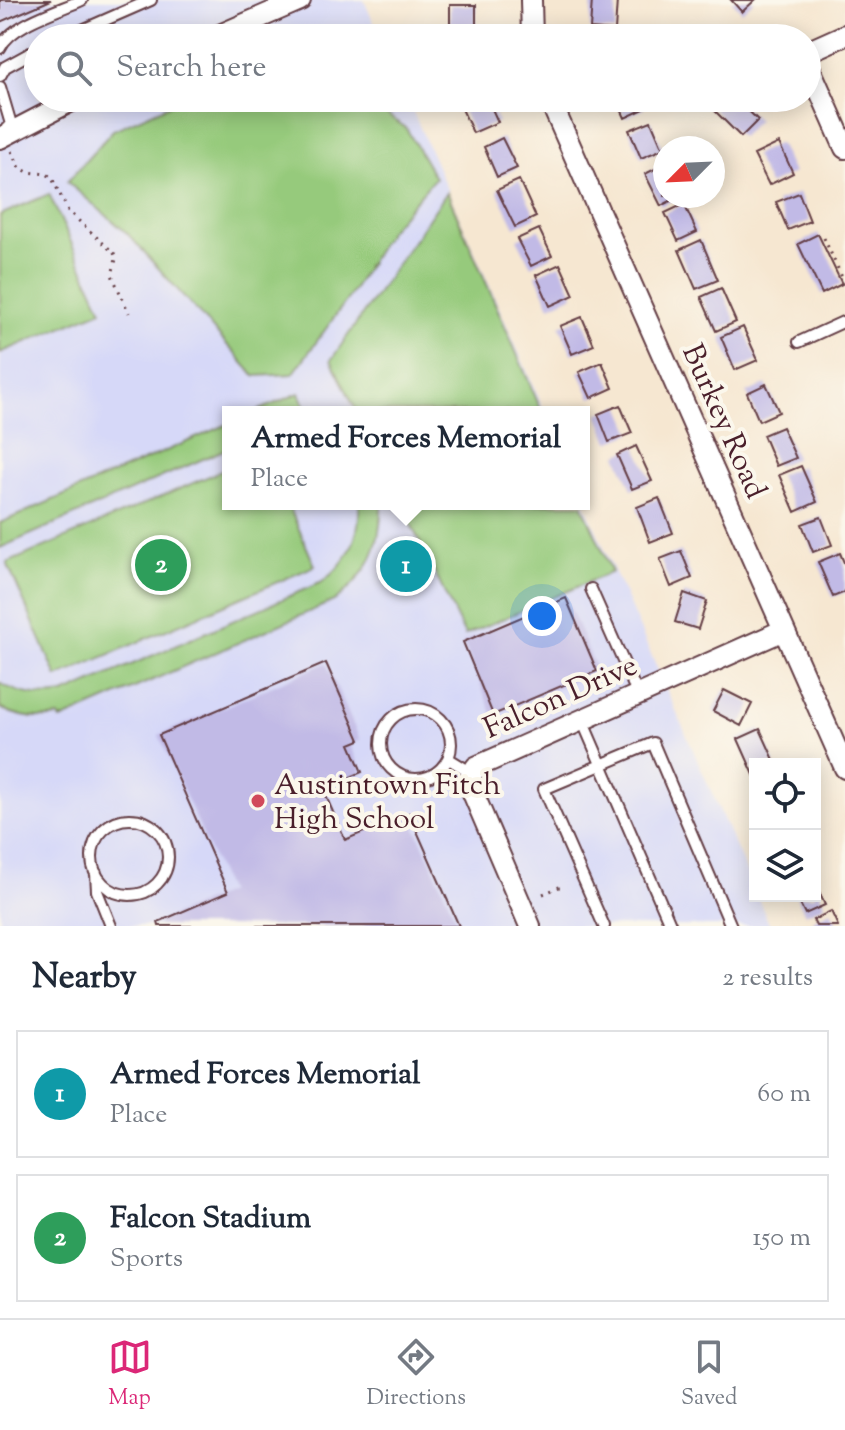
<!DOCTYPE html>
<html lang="en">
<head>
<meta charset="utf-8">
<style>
	body { margin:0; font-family:"Sorts Mill Goudy",serif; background:#f2f2f3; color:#1f2937 }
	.controls { position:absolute; right:24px; bottom:24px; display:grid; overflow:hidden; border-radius:0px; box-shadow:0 4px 20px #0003 }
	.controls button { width:72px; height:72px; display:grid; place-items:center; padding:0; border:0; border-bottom:2px solid #e0e1e3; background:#fff; color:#1f2937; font:40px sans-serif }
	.compass { position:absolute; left:653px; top:136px; width:72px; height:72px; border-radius:50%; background:#fff; box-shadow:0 4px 20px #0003; rotate:246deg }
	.you { position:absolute; left:542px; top:616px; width:28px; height:28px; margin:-20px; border:6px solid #fff; border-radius:50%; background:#1a73e8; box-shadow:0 0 0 12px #1a73e833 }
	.badge { display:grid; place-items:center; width:52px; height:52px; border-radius:50%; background:#db2777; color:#fff; font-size:26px; font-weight:700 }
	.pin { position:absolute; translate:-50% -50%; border:4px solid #fff; box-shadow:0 2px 8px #0006 }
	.popup { position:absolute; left:222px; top:406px; width:368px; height:104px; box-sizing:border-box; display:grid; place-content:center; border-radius:0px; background:#fff; filter:drop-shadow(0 2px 6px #0005); font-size:26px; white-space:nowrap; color:#747a83 }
	.popup b { font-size:30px; color:#1f2937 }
	.popup::after { content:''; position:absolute; left:50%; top:100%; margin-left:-16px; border:16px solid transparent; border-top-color:#fff }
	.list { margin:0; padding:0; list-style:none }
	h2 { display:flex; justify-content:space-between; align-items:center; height:104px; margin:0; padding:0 32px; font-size:34px }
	h2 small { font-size:26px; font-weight:400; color:#747a83 }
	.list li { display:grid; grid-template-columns:52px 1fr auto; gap:24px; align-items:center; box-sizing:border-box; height:128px; margin:0 16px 16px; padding:0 16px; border:2px solid #e0e1e3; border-radius:0px }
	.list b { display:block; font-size:30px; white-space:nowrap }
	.list p { margin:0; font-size:26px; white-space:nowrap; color:#747a83 }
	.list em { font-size:26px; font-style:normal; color:#747a83 }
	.icon { flex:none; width:44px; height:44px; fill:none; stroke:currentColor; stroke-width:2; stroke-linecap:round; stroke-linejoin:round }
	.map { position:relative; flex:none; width:845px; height:926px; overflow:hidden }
	.search { position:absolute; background:#fff; box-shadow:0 4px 20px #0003; left:24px; right:24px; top:24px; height:88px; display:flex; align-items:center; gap:20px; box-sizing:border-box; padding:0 28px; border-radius:44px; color:#747a83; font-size:30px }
	.sheet { height:392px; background:#fff }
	nav { display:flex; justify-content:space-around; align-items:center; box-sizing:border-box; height:112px; border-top:2px solid #e0e1e3; background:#fff; font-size:22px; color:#747a83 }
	nav a { display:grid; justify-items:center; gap:4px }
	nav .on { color:#db2777 }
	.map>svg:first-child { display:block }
</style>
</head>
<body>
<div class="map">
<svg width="845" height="926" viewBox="0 0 845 926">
	<rect width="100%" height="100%" fill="#fbf7ec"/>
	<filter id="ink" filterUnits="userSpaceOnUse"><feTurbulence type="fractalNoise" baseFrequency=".0125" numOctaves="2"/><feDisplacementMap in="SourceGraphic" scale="16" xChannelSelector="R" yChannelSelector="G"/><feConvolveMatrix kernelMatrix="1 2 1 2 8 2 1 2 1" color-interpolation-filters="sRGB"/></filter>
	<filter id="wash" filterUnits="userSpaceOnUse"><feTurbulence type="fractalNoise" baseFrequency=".006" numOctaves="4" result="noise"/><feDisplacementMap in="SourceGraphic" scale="32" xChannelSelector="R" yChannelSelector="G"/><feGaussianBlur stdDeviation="1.8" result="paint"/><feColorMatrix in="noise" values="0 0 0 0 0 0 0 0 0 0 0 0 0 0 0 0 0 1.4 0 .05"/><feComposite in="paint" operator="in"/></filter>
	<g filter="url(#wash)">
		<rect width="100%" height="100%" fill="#f6e7d1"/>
		<path fill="#d6d8f8" d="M0,0H364L380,38H38V98H407L545,412H228V504H584V502L755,891V896H757L770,926H0Z"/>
		<path fill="#96ca7b" stroke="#707453" stroke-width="2" d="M185,98H363L406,128L435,178L388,232L349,297L293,374L255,376L127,233L67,182L113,130Z
			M447,192L542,412H357L331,360Z
			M49,194L102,310L0,353V215Z
			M299,393L307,412H255Z
			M228,424V448L0,548V523Z
			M228,468V504H288L315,566L57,677L7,563Z
			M359,504H381C382,547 368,575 334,601L61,720L59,717C39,720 18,717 0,708V683C21,695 40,698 64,694L322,582C349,562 361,537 359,504Z
			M401,504H582L612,572L465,635Z"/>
		<g id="blocks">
			<path fill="#c1bae6" d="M0,0H51L0,22Z
				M592,0H617L615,31L590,29Z
				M731,0H755L742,12Z
				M450,5H476V32H450Z
				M463,98H487L498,122L473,133L458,100Z
				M616,98H639L644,109L625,118Z
				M723,98H735L758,120L741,137L713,109Z
				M651,121L663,149L641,158L629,130Z
				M502,138L517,168L497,177L484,147Z
				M779,143L793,173L769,185L754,155Z
				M665,164V196H680L661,206L645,174Z
				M519,180L536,217L515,227L497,190Z
				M799,193L810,221L788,230L776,202Z
				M684,204L697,232L678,241L665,213Z
				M539,229L552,256L531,266L517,239Z
				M818,234L842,284L822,294L798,244Z
				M701,240L718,280L696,289L679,250Z
				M560,264L574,295L550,306L536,275Z
				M721,288L736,322L716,331L701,297Z
				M582,317L594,345L572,354L560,326Z
				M743,327L758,360L735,370L721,337Z
				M602,362L613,388L591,398L579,372Z
				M766,384L779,412L759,421L747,393Z
				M620,405L632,433L609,442L598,414Z
				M782,427L796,458L776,466L763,435Z
				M636,446L652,481L632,489L617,455Z
				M801,466L817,502L795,512L779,475Z
				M659,498L673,533L650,542L637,507Z
				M821,517L832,545L813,552L802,524Z
				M681,551L692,578L671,587L660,559Z
				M840,553L845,565V592L833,597L818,562Z
				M684,593L707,601L698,629L675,622Z
				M566,598L597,671L493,715L463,642Z
				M326,663L360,740L350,744L362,772L323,789L345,840L409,813L459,926H159L158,922L228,892L159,735Z
				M724,690L752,704L741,726L713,711Z
				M760,729L776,764H755V777L738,739Z
				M815,883L825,905L805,914L796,896H815Z
				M831,911L838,926H816L813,920Z"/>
		</g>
	</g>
	<g filter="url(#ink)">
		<use href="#blocks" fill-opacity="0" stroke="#643d44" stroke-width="2"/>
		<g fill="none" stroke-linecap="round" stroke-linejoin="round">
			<defs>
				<path id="lane" d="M64,38L151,0
					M0,48C11,24 58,11 82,0
					M0,76L5,67L38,49
					M0,87L13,131
					M799,342L845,321
					M591,589L638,695
					M381 744a35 35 0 1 1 70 0a35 35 0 1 1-70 0Z
					M582,720L671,926
					M449,759L472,773
					M92 857a38 38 0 1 1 76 0a38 38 0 1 1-76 0Z
					M96,873L97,891L111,926
					M604,926L544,789L653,743L731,926"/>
				<path id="street" d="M531,0L532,38
					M213,38L300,0
					M807,52L845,35
					M807,62L845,148
					M549,98L845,768
					M0,138L77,98
					M530,926L473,793L469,779L476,767L784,630"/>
			</defs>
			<use href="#lane" stroke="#643d44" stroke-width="14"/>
			<use href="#street" stroke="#643d44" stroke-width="24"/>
			<path stroke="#643d44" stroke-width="3" stroke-dasharray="2 6" stroke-linecap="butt" d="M12,151L20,168L28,172L47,174L52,178L68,211L114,253L116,259L112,275L129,313
				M824,238L845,284
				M543,894L564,885"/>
			<use href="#lane" stroke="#fff" stroke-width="10"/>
			<use href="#street" stroke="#fff" stroke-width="20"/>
		</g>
	</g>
	<circle fill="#d1495b" stroke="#fbf7ec" stroke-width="3" cx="258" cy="801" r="8"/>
	<g text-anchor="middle" stroke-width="8" stroke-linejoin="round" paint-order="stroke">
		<g font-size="30" fill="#4a1f2b" stroke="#fbf7ec">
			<text transform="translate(725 421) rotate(66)" y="10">Burkey Road</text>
			<text transform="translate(560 696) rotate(-24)" y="10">Falcon Drive</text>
		</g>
		<g font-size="30" fill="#4a1f2b" stroke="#fbf7ec" text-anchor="start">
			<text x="274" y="794">Austintown Fitch<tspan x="274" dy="34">High School</tspan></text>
		</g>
	</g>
</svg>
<div class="controls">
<button><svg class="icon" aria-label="locate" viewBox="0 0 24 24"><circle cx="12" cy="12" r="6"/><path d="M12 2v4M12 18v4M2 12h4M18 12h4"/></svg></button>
<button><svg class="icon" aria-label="layers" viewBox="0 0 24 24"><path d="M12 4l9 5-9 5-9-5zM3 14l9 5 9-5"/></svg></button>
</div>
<svg class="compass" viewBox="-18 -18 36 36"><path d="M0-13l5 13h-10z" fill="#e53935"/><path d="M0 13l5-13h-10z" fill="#747a83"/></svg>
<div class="you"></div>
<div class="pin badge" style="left:406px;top:566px;background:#0f9aa8">1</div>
<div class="popup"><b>Armed Forces Memorial</b>Place</div>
<div class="pin badge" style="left:161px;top:565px;background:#2e9e5b">2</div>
<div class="search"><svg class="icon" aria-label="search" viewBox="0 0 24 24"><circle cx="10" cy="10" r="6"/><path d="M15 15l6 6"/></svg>Search here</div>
</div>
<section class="sheet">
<h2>Nearby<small>2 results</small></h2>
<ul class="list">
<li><span class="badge" style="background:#0f9aa8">1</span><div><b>Armed Forces Memorial</b><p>Place</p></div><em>60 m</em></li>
<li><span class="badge" style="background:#2e9e5b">2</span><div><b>Falcon Stadium</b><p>Sports</p></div><em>150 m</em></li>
</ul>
</section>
<nav>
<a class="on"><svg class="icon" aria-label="map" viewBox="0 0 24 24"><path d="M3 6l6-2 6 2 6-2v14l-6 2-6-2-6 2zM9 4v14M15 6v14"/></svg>Map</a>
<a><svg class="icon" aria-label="directions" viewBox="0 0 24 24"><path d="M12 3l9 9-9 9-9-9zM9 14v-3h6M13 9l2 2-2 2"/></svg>Directions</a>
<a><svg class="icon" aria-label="saved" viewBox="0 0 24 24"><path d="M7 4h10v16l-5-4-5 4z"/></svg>Saved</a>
</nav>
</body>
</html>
